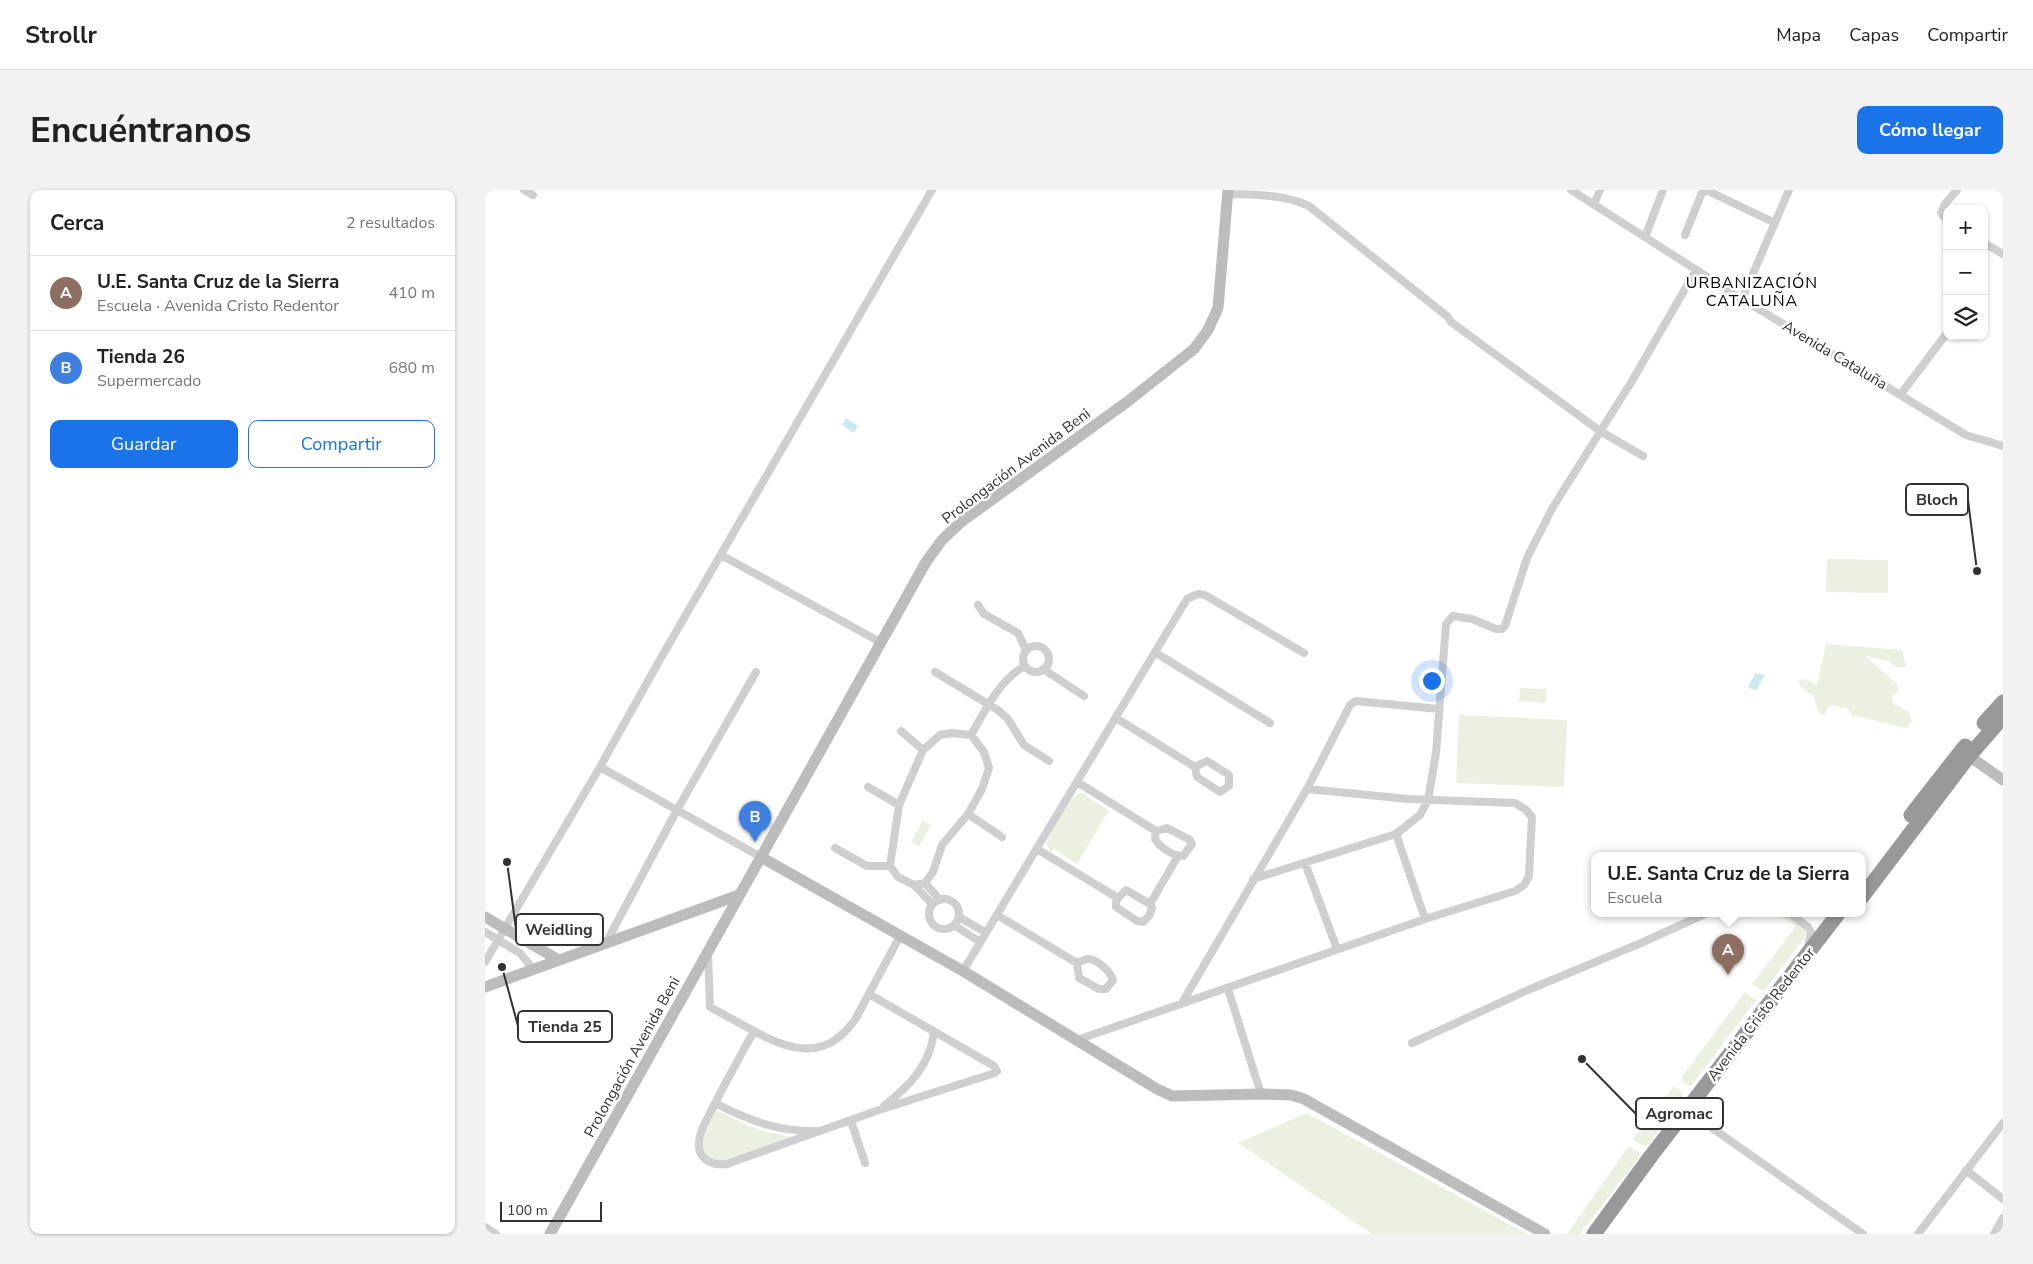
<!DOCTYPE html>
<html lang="es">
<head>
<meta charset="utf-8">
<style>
	body { margin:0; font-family:"Nunito Sans",sans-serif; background:#f2f2f2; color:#222 }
	.controls { position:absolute; right:15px; top:15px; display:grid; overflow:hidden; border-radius:10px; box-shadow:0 1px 4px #0004 }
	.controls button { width:45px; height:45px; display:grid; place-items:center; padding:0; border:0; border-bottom:1px solid #e0e0e0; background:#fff; color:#222; font:25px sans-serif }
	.scale { position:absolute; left:15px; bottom:12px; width:102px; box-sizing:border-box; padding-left:5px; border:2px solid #323232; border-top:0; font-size:14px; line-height:18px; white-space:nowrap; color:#323232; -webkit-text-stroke:4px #fff; paint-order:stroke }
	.you { position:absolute; left:946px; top:490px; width:18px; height:18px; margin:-12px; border:4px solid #fff; border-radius:50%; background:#1a73e8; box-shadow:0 0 0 8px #1a73e833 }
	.badge { display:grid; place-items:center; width:32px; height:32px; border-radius:50%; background:#1a73e8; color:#fff; font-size:16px; font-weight:700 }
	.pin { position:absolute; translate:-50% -41px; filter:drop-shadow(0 1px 2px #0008) }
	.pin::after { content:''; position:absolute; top:26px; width:18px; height:15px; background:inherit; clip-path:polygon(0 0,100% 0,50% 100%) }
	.popup { position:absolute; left:1106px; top:662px; width:275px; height:65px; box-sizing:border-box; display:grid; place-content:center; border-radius:10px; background:#fff; filter:drop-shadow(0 1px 4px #0005); font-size:16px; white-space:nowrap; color:#767676 }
	.popup b { font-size:19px; color:#222 }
	.popup::after { content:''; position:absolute; left:50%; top:100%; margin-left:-10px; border:10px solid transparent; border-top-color:#fff }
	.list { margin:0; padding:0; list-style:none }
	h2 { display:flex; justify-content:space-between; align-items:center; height:65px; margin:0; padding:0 20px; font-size:21px }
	h2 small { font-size:16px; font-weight:400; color:#767676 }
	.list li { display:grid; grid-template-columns:32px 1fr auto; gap:15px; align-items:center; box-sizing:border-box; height:75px; padding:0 20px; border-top:1px solid #e0e0e0 }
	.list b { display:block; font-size:19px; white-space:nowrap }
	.list p { margin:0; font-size:16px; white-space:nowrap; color:#767676 }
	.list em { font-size:16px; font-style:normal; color:#767676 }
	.actions { display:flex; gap:10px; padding:15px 20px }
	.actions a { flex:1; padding:11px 0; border:1px solid #1a73e8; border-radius:10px; text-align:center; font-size:18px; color:#1a73e8 }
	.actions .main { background:#1a73e8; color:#fff }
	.icon { flex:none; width:28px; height:28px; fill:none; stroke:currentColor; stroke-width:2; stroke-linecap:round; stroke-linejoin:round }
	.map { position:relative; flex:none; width:1518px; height:1044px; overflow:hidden; border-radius:10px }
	header { display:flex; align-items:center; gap:30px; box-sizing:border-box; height:70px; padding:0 25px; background:#fff; border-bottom:1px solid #e0e0e0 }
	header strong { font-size:24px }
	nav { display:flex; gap:28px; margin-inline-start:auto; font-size:18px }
	.intro { display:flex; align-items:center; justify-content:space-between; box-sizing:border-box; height:120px; padding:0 30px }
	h1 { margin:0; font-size:35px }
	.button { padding:12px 22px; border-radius:10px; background:#1a73e8; color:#fff; font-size:18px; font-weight:700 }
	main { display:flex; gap:30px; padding:0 30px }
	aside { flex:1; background:#fff; border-radius:10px; box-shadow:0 1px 4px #0004 }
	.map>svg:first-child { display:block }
</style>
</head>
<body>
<header>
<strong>Strollr</strong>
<nav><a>Mapa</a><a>Capas</a><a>Compartir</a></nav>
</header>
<div class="intro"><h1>Encuéntranos</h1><a class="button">Cómo llegar</a></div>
<main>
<aside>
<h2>Cerca<small>2 resultados</small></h2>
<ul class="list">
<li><span class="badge" style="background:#8d6e63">A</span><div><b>U.E. Santa Cruz de la Sierra</b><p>Escuela · Avenida Cristo Redentor</p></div><em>410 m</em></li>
<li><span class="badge" style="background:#3f7fe0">B</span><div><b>Tienda 26</b><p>Supermercado</p></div><em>680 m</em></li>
</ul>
<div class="actions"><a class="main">Guardar</a><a>Compartir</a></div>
</aside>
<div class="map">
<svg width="1518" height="1044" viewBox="0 0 1518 1044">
	<rect width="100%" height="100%" fill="#fff"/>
	<path fill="#ecf0e0" d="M1342,369L1403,370V403L1341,402Z
		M1341,454L1417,460L1421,477H1411L1404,471L1380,466L1412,494L1414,501L1407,506L1409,514L1424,522L1427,532L1422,538C1404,535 1386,528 1368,526L1362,518L1344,515L1339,526L1334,523L1328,505L1316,497L1313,490L1321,489L1332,495Z
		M1035,498L1062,499L1061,513L1034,511Z
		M974,525L1082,530L1079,597L971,593Z
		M596,603L603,605L602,607L624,620L592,674L569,659L566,663L562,655C564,642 584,607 596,603Z
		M437,631L446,635L434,657L426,652Z
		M1291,724H1300L1320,738V747L1280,800H1276L1267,794L1311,736Z
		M1260,802L1271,810L1206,896L1198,893L1196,888Z
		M1189,896L1195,900L1198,907L1162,956L1157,955L1148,949Z
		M234,921C250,929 268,939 286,943C293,944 300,944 305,949L239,972L223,968L219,964L217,951L230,922Z
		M822,923L1042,1044H887L753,953Z
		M1144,956L1154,962L1155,966L1095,1044H1082Z"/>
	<path fill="#cbeaf0" d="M361,228L373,236L369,243L357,235Z
		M1270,483L1280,485L1271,501L1263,497Z"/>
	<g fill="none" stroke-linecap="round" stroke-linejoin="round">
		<path stroke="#cfcfcf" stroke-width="8" d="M39,0L48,5
			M1086,0L1257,109L1481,245L1518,256
			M1221,0L1290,33
			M743,4C771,5 798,4 824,16L963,127L966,132L1115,241L1158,266
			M1109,14L1115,0
			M1462,30L1456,23L1460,14L1472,0
			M1200,45L1218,0
			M1160,47L1178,0
			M1499,53L1518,64
			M1257,109L1304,0
			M1416,204L1462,143
			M236,365L397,453
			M493,415L499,424L533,443L541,460
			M538 469a13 13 0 1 1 26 0a13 13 0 1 1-26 0Z
			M671,463L785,533
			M558,479L599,506
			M450,482L513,520L523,529L539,555L564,571
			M631,528L710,577L712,587L735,602L744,596V585L722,571L710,577
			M416,541L438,560
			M115,577L276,667
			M592,592L671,641L682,638L705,650L707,654L698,666C687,666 675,657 670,649L671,641
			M383,597L414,615
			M483,624L517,647
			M911,644L940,729
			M350,658L382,676H405
			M552,659L633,708L631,712V717L652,731L658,732L664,726L667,718L665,714L693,666
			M820,673L852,759
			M768,689L911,644L935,625L943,610L951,563L961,434L968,426L987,429L1011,439H1017L1020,436L1042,368L1068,317L1147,191L1211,80
			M440,693L455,710
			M429,695L440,693L448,682L457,655L483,624L497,599L504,578L499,562L486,545
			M633,708L641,700L665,714
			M444 724a15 15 0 1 1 30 0a15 15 0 1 1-30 0Z
			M447,714L429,695L413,687L405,676L414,615L438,560L455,545L467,543L486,545C500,521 514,490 540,476
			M1305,724L1323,737L1326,742L1323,756
			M512,725L592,773L594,788L614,799H621L628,790C626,782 613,770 604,769C600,769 595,772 592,773
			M474,727L500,742
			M469,735L495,752
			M0,742L35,763L48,779
			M122,751L192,620L271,482
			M223,764L225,817L269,841
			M0,772L115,577L173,473L447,0
			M478,781L702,409L713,404L720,405L819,463
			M743,799L776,904
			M384,804L509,876L512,881L510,883L394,920L242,974C227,976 212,969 214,952C214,942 221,932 225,923C239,895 254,868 269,841C308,863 343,870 371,828L415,746
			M697,813L822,599L865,515L871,511L954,519
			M592,850L940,729L1030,701L1039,695L1044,686L1047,627L1040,619L1030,613L923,609L822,599
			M927,853L1043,800L1156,753L1220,724
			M230,913C263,930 293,942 331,941
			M399,916C424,896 445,876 449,842
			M1210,926L1378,1044
			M366,931L380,973
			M1481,980L1518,1009
			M0,1037L11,1044
			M1433,1044L1518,933
			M1509,1044L1518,1028"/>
		<path stroke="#bcbcbc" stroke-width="11" d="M1484,566L1518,590
			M276,667L478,781L672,899L687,906L776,904L806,905L819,909L1060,1044
			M0,727L72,769
			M0,797L254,705
			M65,1044L441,372L457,350L476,332L642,212L709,159L723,140L733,118L743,0"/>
		<path stroke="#999" stroke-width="15" d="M1499,533L1518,512
			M1426,625L1480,556
			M1377,707L1484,566L1518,527
			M1109,1044L1166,966L1353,724"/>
	</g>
	<g text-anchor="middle" stroke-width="5" stroke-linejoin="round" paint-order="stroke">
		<g font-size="15" fill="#323232" stroke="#fff">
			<text transform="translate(1350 165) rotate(31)" y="5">Avenida Cataluña</text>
			<text transform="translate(531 276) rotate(-37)" y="5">Prolongación Avenida Beni</text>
			<text transform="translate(1276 824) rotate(-52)" y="5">Avenida Cristo Redentor</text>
			<text transform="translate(147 867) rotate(-61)" y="5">Prolongación Avenida Beni</text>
		</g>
		<g font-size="16" letter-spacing="1" fill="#000" stroke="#fff">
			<text x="1267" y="98">URBANIZACIÓN<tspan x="1267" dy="18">CATALUÑA</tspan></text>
		</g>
	</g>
	<path fill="none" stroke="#323232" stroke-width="2" d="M1492 381L1483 310M22 672L31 739M17 777L33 836M1097 869L1151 924"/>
	<g fill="#323232" stroke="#fff" stroke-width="2">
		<circle cx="1492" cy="381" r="5"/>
		<circle cx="22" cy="672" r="5"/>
		<circle cx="17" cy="777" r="5"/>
		<circle cx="1097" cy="869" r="5"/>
	</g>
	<g fill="#fff" stroke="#323232" stroke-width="2">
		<rect x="1421" y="294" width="62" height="31" rx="5"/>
		<rect x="31" y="724" width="87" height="31" rx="5"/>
		<rect x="33" y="821" width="94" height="31" rx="5"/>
		<rect x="1151" y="908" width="87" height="31" rx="5"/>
	</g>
	<g font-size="16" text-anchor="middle" font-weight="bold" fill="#323232">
		<text x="1452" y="315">Bloch</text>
		<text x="74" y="745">Weidling</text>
		<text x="80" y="842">Tienda 25</text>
		<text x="1194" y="929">Agromac</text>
	</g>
</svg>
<div class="controls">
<button>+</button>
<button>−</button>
<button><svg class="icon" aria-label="layers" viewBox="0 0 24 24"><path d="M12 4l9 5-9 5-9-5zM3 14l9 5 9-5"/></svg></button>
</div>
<div class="scale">100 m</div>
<div class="you"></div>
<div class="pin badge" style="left:1243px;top:785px;background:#8d6e63">A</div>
<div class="popup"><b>U.E. Santa Cruz de la Sierra</b>Escuela</div>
<div class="pin badge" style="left:270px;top:652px;background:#3f7fe0">B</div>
</div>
</main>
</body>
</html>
